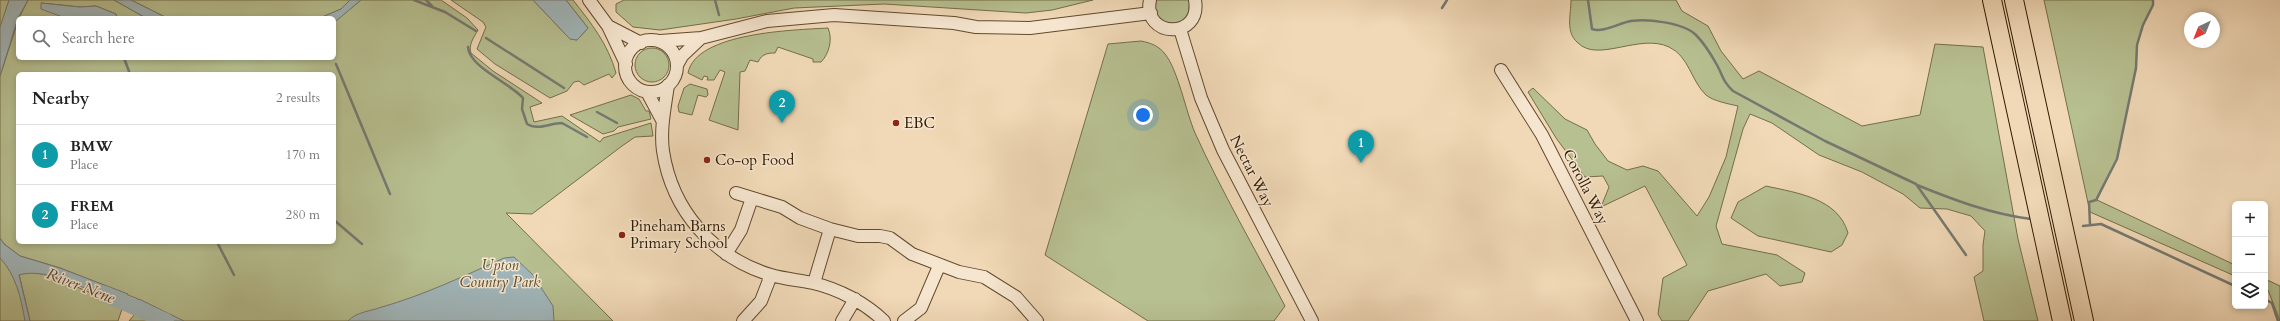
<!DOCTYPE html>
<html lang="en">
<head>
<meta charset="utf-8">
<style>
	body { margin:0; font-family:Cardo,serif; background:#f6f6f6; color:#222 }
	.controls { position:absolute; right:12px; bottom:12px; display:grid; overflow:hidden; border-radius:6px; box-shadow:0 2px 6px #0003 }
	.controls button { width:36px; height:36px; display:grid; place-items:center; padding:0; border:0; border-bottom:1px solid #e0e0e0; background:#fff; color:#222; font:20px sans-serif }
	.compass { position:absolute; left:2184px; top:12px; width:36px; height:36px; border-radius:50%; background:#fff; box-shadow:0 2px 6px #0003; rotate:223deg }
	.you { position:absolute; left:1143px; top:115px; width:14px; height:14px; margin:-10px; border:3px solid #fff; border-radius:50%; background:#1a73e8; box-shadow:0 0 0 6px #1a73e833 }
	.badge { display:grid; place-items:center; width:26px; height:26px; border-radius:50%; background:#b45309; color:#fff; font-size:13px; font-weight:700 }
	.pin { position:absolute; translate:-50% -33px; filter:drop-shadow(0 1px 2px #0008) }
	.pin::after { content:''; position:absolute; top:21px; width:14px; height:12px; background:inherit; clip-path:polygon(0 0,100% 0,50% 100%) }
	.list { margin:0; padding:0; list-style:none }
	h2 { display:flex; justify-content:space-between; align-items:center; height:52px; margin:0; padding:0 16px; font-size:17px }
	h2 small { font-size:13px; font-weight:400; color:#767676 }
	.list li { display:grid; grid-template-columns:26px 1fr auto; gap:12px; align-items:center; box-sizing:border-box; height:60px; padding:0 16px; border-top:1px solid #e0e0e0 }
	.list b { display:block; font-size:15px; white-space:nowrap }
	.list p { margin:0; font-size:13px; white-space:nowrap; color:#767676 }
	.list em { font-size:13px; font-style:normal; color:#767676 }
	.icon { flex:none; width:22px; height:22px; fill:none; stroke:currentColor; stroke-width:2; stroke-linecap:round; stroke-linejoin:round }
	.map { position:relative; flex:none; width:2280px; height:321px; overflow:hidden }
	.search { position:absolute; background:#fff; box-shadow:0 2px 6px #0003; left:16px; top:16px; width:320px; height:44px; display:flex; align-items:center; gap:10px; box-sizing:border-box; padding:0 14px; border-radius:6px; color:#767676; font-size:15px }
	.panel { position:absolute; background:#fff; box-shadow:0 2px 6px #0003; left:16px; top:72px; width:320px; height:172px; border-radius:6px }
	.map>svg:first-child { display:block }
</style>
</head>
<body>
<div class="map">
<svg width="2280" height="321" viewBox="0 0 2280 321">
	<rect width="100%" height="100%" fill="#f1d9b7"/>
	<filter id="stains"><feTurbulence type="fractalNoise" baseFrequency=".005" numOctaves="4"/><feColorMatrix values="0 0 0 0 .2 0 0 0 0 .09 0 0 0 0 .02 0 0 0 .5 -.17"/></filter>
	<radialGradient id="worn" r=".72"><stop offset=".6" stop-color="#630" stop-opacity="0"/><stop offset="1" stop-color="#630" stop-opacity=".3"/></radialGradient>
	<path fill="#b7c091" stroke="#746e49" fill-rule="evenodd" d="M0,0H19L0,58Z
		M28,0H114L146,18H117L116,14L96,6L80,7L41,3L65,18H19Z
		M131,0H350L341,9L320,18H167Z
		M361,0H441L467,18L478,30C474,37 468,45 471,53L493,71L542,103L530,107L534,122L562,116L600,142L603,138L651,123L653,136L635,137L622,146L532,214L506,213L613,321H129L135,314L138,299L60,268L20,256L4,244L0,238V76L18,21V58H334V22ZM18,74H334V242H18Z
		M451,0H533L570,39L577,40L588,28L566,0H573C591,23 608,44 616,73L612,78L609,74L584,85L579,81L574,82L567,91L550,98L495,64L477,49L486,27L483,22Z
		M624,0H1093L1052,10L1026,13L884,4L794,8L736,19L660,30L633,27L616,12V4Z
		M1155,0H1190L1188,18L1179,25L1161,21L1154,11Z
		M1571,0H1676L1682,11L1708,26L1721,51L1743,79L1759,71L1862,126L1920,115L1935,44L1983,47L2018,239L2038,321H1984L1974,277L1983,271V245L1985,231L1971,216L1947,209L1920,208L1903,194L1862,172L1819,155L1772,123L1750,114L1743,129L1716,226L1722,244L1777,255L1805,273L1802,282L1780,286L1766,274L1708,291L1688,321H1662L1658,314L1663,278L1687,265L1645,186L1601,207L1609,187L1603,176L1585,177L1556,138L1528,92L1533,88L1565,119L1587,130L1595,144L1608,161L1627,170L1643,166L1658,171L1697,216L1709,197L1726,157L1738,106C1729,104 1713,101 1706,95C1691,81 1689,56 1669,47C1640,33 1598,63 1578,43C1565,32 1571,15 1571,0Z
		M2044,0H2153V5L2143,25L2137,45L2136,68L2117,159L2097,200L2235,265V276L2090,212Z
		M828,28C833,39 829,54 821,62H813V59L778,47L775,53C767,53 762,54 758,62L750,60L745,71L740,72L738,130L709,120L725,72L720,70L714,80H707L708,77L704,76L702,80L688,73C696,32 795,30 828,28Z
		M1141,41C1151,43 1159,46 1165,54C1178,70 1186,112 1195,133C1222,192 1255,249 1285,306L1274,321H1148L1045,255L1108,44Z
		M635 65a17 17 0 1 1 34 0a17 17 0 1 1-34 0Z
		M690,84L707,89L708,95L706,97L698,95L692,115L679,112L678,106L684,88Z
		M631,95L639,99L646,111H649L651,119L618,127L614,131L603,134L570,115Z
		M1766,186C1797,193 1838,198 1848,233L1842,245L1831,252L1758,236L1731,218L1738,202Z
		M0,251L12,267L28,321H0Z
		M30,272L48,275L123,306L118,321H30L19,274Z
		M2265,279L2280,286V321L2268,290L2265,289Z"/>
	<path fill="#a1b7bb" stroke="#757971" d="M9,0H28L18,18L0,76V27Z
		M114,0H131L167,18H146Z
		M350,0H361L336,21L334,22V18H320L341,9Z
		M533,0H566L588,28L577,40L570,39Z
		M41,3L80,7L96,6L116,14L117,18H65L41,9Z
		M0,238L4,244L20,256L60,268L128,294L123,306C96,294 48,266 19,275L30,321H25C21,298 16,275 0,258Z
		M514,257L533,275L553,306L554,321H348C356,312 371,311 382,307C424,295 464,276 504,258Z
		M139,299L184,321H159L143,314H135Z"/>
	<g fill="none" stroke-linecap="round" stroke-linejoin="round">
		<path stroke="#757971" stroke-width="2.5" d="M414,0L445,12L476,31
			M426,0L432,6
			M715,0L719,15
			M1588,0L1592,29C1603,33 1619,23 1631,21C1647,19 1683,22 1696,35C1703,42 1712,56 1717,65C1724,78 1722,80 1733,91L1825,141L1916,184L1966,255
			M1442,8L1447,0
			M486,38L564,88
			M468,47C469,67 510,83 523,98L522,109L527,124C538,131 550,123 562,123L587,137
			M124,58L130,74
			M336,64L390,194
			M597,112L617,123
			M1917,185C1954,200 1991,214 2031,219
			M334,220L362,244
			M2090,225L2089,202L2096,200L2117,159L2136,68L2137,45L2143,25L2153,5V0
			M2083,226L2101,224L2235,286
			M217,242L234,275
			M2265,299L2272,303L2278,321"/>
		<path stroke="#a1b7bb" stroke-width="16" d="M105,294L166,321"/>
		<defs>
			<path id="minor" d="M589,0L608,26L626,64
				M1150,0C1142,38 1202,40 1195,0
				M608,26L641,43
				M1180,29L1201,98L1223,150L1312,321
				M625 66a26 26 0 1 1 52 0a26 26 0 1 1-52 0Z
				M660,41L701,38L767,21L834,15L954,23L976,27L1030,28L1151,13
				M677,65L682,56L701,38
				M1501,70L1542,135L1637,321
				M668,85C665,107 660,129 663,151C672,211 714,258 771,275C784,279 799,280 813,283C839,289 865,303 884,321
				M647,92L662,120
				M736,193L782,207L800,218L830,229L858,236H880L890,238L912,254L959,272L984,277L1016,297L1037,321
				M726,254L741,230L752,198
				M814,283L830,229
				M743,321L761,301L771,275
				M842,321L855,299
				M904,321L921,308L939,266"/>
			<path id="highway" d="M1992,0L2062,321
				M2014,0L2084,321"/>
		</defs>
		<use href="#minor" stroke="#624a2e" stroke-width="14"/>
		<use href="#highway" stroke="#321b01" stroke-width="20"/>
		<use href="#minor" stroke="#f6e6d0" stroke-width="12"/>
		<use href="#highway" stroke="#f1d9b7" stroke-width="18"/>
	</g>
	<g fill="#8f2418" stroke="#f6e6d0" stroke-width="1.5">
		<circle cx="896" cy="123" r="4"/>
		<circle cx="707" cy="160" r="4"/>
		<circle cx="622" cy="235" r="4"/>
	</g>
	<g text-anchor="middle" stroke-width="3" stroke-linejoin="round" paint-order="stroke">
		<g font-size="15" fill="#321b01" stroke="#f6e6d0" text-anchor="start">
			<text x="904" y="128">EBC</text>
			<text x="715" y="165">Co-op Food</text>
			<text x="630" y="231">Pineham Barns<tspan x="630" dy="17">Primary School</tspan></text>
		</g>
		<g font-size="15" fill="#321b01" stroke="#f6e6d0">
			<text transform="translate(1252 171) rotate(63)" y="5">Nectar Way</text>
			<text transform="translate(1586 187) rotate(63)" y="5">Corolla Way</text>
		</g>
		<g font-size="15" font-style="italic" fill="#5a4d2c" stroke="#f6e6d0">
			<text x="500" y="270">Upton<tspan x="500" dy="17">Country Park</tspan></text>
		</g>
		<g font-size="16" font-style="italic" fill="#534a39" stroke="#f6e6d0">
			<text transform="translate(81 285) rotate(21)" y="6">River Nene</text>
		</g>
	</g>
	<rect width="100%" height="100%" filter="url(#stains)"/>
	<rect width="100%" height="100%" fill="url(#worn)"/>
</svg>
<div class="controls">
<button>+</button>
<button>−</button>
<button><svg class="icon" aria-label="layers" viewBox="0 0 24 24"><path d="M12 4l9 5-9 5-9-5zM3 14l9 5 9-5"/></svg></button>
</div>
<svg class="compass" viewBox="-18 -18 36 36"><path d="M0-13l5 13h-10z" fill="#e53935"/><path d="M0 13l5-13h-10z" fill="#767676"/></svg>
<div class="you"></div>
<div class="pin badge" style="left:1361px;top:163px;background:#0f9aa8">1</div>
<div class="pin badge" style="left:782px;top:123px;background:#0f9aa8">2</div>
<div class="search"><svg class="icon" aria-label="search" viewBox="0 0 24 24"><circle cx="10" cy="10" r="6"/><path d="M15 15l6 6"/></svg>Search here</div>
<section class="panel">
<h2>Nearby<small>2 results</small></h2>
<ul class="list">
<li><span class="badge" style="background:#0f9aa8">1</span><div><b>BMW</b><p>Place</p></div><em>170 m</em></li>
<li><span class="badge" style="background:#0f9aa8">2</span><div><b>FREM</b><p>Place</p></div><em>280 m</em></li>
</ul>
</section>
</div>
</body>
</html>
